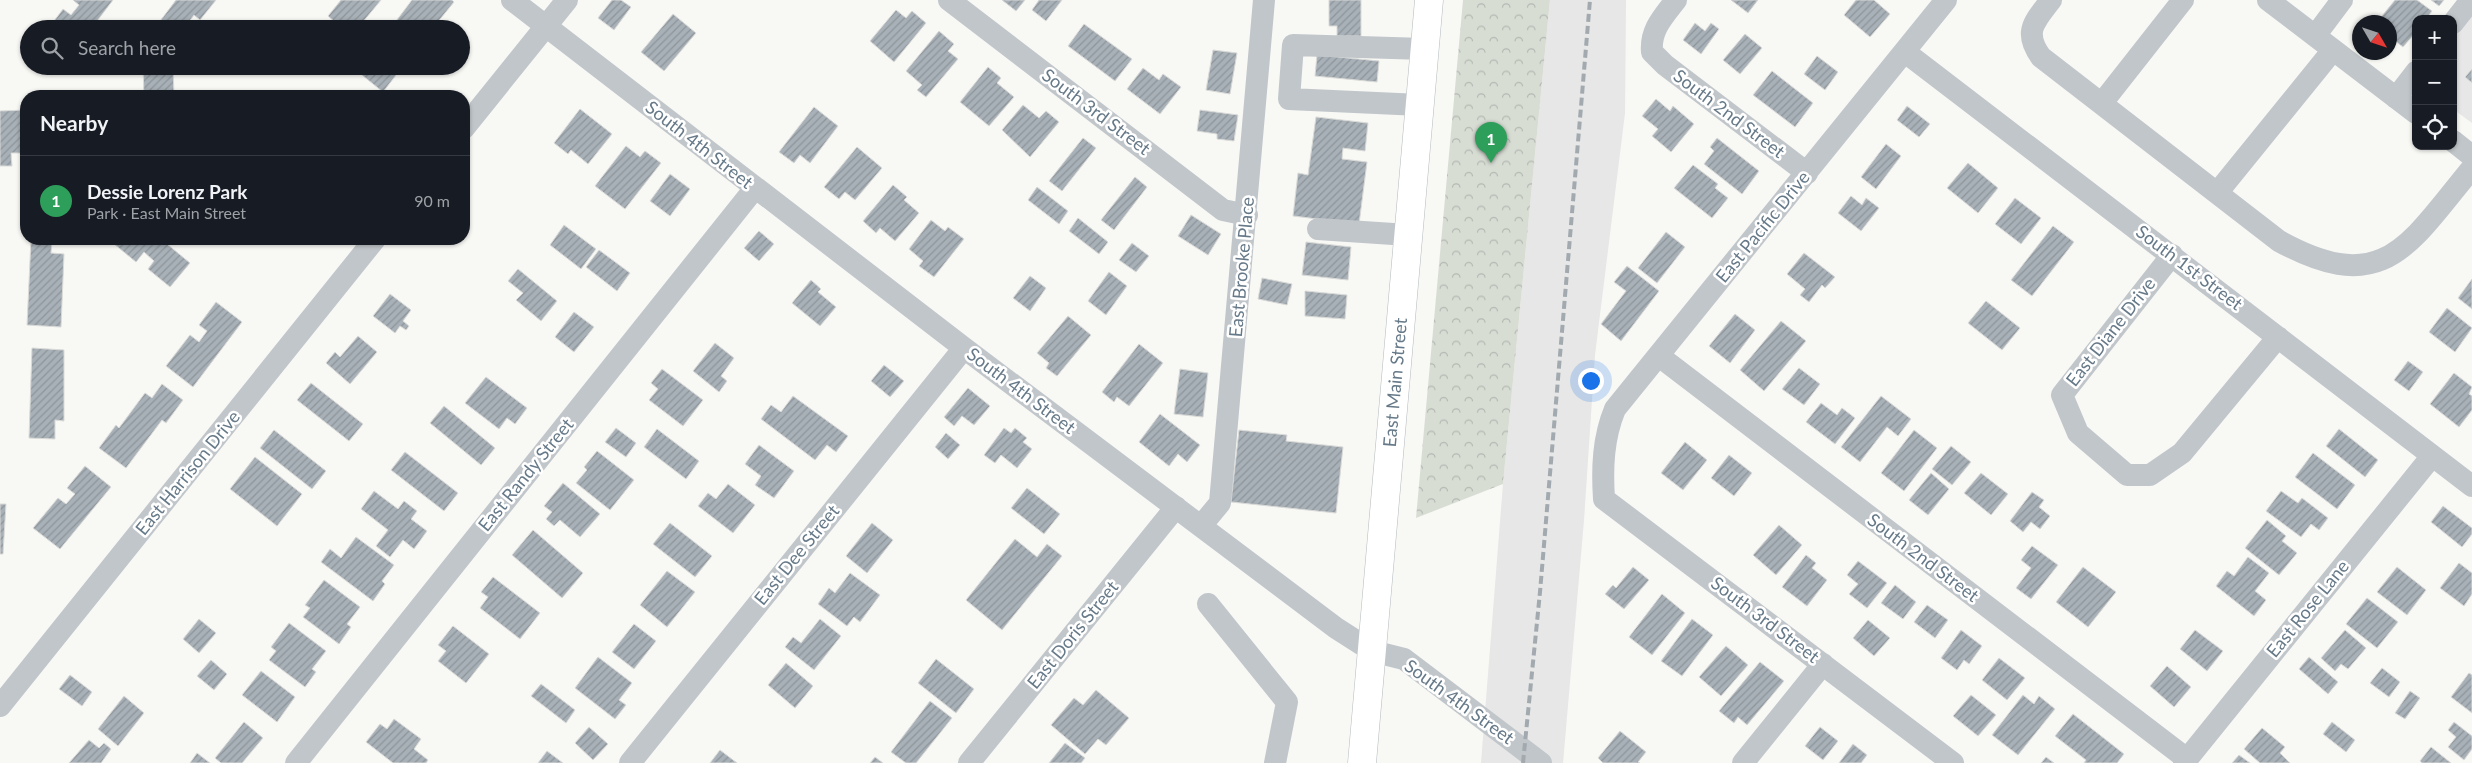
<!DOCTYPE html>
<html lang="en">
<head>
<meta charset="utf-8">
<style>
	body { margin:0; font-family:Lato,sans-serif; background:#20242c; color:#f1f3f6 }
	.controls { position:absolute; right:15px; top:15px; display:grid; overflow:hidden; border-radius:10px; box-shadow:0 1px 4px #0004 }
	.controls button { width:45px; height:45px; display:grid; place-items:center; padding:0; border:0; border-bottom:1px solid #363941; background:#171b24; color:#f1f3f6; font:25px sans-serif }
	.compass { position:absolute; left:2352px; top:15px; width:45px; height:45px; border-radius:50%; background:#171b24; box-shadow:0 1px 4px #0004; rotate:129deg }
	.you { position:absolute; left:1590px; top:380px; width:18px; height:18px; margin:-12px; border:4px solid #fff; border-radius:50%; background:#1a73e8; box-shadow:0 0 0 8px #1a73e833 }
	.badge { display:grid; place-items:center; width:32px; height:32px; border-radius:50%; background:#eb5022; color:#fff; font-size:16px; font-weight:700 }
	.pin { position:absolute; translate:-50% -41px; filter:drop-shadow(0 1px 2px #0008) }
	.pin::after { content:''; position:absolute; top:26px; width:18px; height:15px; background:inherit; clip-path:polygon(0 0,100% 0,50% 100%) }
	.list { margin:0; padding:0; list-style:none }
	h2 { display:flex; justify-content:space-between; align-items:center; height:65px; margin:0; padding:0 20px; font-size:21px }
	h2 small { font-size:16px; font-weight:400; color:#9ea1a6 }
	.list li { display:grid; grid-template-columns:32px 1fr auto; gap:15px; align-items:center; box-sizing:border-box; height:90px; padding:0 20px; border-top:1px solid #363941 }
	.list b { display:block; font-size:19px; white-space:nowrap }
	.list p { margin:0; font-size:16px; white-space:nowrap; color:#9ea1a6 }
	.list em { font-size:16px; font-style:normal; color:#9ea1a6 }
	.icon { flex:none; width:28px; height:28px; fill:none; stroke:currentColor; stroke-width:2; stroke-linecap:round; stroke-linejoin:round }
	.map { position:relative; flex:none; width:2472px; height:763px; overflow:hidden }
	.search { position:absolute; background:#171b24; box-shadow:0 1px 4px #0004; left:20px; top:20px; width:450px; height:55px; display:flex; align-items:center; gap:12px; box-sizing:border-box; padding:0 18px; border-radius:28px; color:#9ea1a6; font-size:19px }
	.panel { position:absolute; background:#171b24; box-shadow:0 1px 4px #0004; left:20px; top:90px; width:450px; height:155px; border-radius:20px }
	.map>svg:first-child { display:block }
</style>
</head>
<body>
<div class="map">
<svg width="2472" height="763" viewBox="0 0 2472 763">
	<defs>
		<pattern id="forest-crowns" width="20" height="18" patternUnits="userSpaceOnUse" patternTransform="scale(1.25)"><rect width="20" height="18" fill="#d8ddd4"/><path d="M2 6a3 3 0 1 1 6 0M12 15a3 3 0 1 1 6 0" fill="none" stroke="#b3b8b2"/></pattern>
		<pattern id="building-hatch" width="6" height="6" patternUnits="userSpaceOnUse" patternTransform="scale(1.25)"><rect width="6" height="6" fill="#a8b1b7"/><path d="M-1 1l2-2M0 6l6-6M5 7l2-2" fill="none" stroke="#8d959b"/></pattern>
	</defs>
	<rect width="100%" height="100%" fill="#f8f8f5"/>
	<path fill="#e6e7e6" d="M1550,0H1626L1625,113L1595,355L1584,520L1563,763H1481L1503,484Z
		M2472,11V123L2453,109V35Z"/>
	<path fill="url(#forest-crowns)" d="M1463,0H1550L1503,484L1416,518Z"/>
	<path fill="url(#building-hatch)" stroke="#dadad8" d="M73,0H113L91,29H48L63,9L71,15L79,5Z
		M176,0H216L200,20L194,15L185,27L188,29H154Z
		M341,0H381L357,29H343L328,16Z
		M412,0H452L454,2L432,29H390Z
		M612,0H621L631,7L614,30L598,18Z
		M1002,0H1025L1016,11Z
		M1039,0H1062L1046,21L1032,10Z
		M1329,0H1361V36H1337V26H1329Z
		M1731,0H1758L1748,13Z
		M1856,0H1874L1890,14L1870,37L1844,15Z
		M2395,0H2417L2432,11L2426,19H2416V32L2403,47L2390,37V22H2377Z
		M2431,0H2444L2439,6Z
		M896,10L906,18L912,11L926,23L894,62L870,41Z
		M673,14L696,33L664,71L641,52Z
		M1695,23L1705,31L1711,23L1719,29L1701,54L1683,40Z
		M1084,24L1132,59L1115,81L1068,46Z
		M939,31L954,44L948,51L958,59L926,97L917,90L922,85L906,71Z
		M1745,34L1762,48L1740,74L1723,60Z
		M1213,50L1237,53L1230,94L1206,90Z
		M1317,55L1379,61L1377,82L1315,76Z
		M1817,56L1838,72L1825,90L1804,74Z
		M143,66H173L174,96H144Z
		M360,66H403L383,92L357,71Z
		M988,67L1001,78L997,83L1014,97L989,126L960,102Z
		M1143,68L1159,80L1163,74L1181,87L1160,114L1127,89Z
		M2472,69V83L2465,77Z
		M1772,71L1813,103L1795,127L1753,95Z
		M1656,99L1670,111L1673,106L1694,124L1671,152L1652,136L1658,129L1642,116Z
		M1023,105L1039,118L1046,111L1059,122L1030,157L1002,130Z
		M1907,106L1930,124L1919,137L1897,120Z
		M814,107L838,126L810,163L800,155L794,163L779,152Z
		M580,109L612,134L588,164L571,150L568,154L554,143Z
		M26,110L25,153H11L12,166H0V111Z
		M1200,110L1238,115L1234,141L1217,139V134L1197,131Z
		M1316,117L1368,123L1365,151L1343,148L1342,159L1367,162L1359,224L1293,216L1298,173L1308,175Z
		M1083,138L1096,148L1062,191L1049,181Z
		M1717,138L1759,171L1742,194L1704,164L1714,151L1710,147Z
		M1886,144L1901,156L1876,189L1861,177Z
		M626,146L640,157L645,151L661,163L625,209L595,186Z
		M857,147L882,168L855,200L845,192L839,199L824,187Z
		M1968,163L1998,188L1978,213L1947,188Z
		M1693,165L1718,184L1715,188L1728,198L1712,218L1674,188Z
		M670,174L690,189L670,216L650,201Z
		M1135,177L1147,187L1114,230L1101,220Z
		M893,185L907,197L904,200L919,213L895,241L880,228L876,233L863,221Z
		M1037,187L1068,211L1059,224L1028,200Z
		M1851,196L1862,205L1866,198L1879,208L1861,231L1838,213Z
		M2015,198L2041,218L2021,244L1995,224Z
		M1191,215L1221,234L1208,255L1178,236Z
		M1078,218L1108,242L1099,254L1069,231Z
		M931,220L945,231L948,227L964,239L934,277L919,266L923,261L909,249Z
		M564,225L596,249L581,269L550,245Z
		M2053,226L2074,242L2032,296L2011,280Z
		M759,231L774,244L759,261L744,248Z
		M1666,232L1685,247L1657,283L1638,268Z
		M31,239H52L51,253L64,254L61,327L27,325Z
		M108,239H161L190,263L170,287L148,269L154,261L144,252L136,262Z
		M1306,242L1351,247L1348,280L1302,275Z
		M1132,243L1149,256L1136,272L1119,260Z
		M599,250L630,273L617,291L586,267Z
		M1804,253L1835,277L1825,288L1822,285L1809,302L1800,295L1805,289L1787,274Z
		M1627,266L1659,291L1621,341L1601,324L1626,291L1614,282Z
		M518,269L557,301L541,321L516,300L523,293L508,281Z
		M1109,272L1127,286L1106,315L1088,301Z
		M1030,276L1046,288L1030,311L1013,298Z
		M1262,278L1292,284L1287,305L1258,299Z
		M2472,279V309L2458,298Z
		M811,280L821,289L818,292L836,307L820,326L792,303Z
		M1305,291L1347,295L1345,319L1305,316Z
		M390,294L411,310L403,321L409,326L406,330L400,326L395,333L373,316Z
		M1986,301L2020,328L2002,350L1968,323Z
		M216,302L242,322L193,387L166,366L190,335L199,342L207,331L199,325Z
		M2447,308L2472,328L2455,352L2429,332Z
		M574,312L594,327L574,352L555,337Z
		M1735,314L1755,330L1730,363L1709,346Z
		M1068,316L1091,335L1057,376L1046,368L1049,363L1037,353Z
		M1781,321L1806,341L1764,391L1740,370Z
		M358,336L377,352L350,384L326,363L335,352L340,357Z
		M715,343L734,358L721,376L727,381L719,392L693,371Z
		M1139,344L1163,363L1129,406L1117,397L1114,402L1102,392Z
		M32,348L64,350V421L55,420V439L29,438Z
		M2408,361L2423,372L2409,391L2394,380Z
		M884,365L904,381L890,397L871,381Z
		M1799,368L1820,384L1804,405L1782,389Z
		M662,369L703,400L683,426L649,400L658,389L651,383Z
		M1180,369L1208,373L1203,417L1174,414Z
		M2454,373L2472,387L2469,394L2472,396V410L2459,427L2430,404Z
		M486,377L527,408L515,424L507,418L499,429L465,403Z
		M311,383L363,424L349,441L297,400Z
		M162,384L183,400L166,423L162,420L126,468L99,448L116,425L119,428L145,393L152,398Z
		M968,388L990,406L974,425L962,416L954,426L944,417Z
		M793,396L848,436L836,452L827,445L815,460L761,419L771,405L781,412Z
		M1881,396L1911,419L1898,436L1887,427L1860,462L1841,447Z
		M1821,403L1837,415L1842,408L1855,418L1835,444L1806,422Z
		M444,406L495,448L481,465L430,423Z
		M1160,414L1200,445L1187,462L1178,454L1169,466L1139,442Z
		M616,428L636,443L626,457L605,442Z
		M1004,428L1011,433L1015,428L1027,438L1023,442L1032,449L1017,468L1001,455L995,463L984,455Z
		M657,429L699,461L686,479L644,447Z
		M2339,429L2378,460L2365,477L2326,446Z
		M274,430L326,471L312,489L260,448Z
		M1239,430L1287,435L1286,441L1343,447L1336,513L1231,502Z
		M1914,430L1937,448L1904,491L1881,473Z
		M946,433L960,445L948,459L935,447Z
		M1685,442L1707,460L1683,490L1661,473Z
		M759,445L794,471L774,498L755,485L761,476L745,464Z
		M1951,446L1971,462L1952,485L1932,469Z
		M597,451L634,480L610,510L576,483L587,470L584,467Z
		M405,452L458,493L444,511L391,470Z
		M2313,453L2355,485L2337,509L2295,477Z
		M1729,455L1752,473L1734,496L1711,478Z
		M255,457L302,494L277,526L230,489Z
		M85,466L111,487L60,549L33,528L58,498L66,504L75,494L67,488Z
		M1931,473L1949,489L1928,515L1909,500Z
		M1981,473L2008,494L1991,515L1964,493Z
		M563,483L600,514L580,537L560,520L554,526L546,519L552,512L544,506Z
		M728,484L755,505L733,533L698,506L708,493L716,499Z
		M1027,488L1060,514L1044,534L1011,508Z
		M374,491L398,509L404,501L417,511L411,519L427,531L414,549L403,540L390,557L376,546L388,530L361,509Z
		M2281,491L2298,503L2302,498L2328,518L2319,530L2311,524L2301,537L2266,511Z
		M2032,492L2044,500L2039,507L2050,516L2040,529L2031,522L2023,532L2010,521Z
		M0,504H6L3,554H0Z
		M2443,506L2472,528V534L2462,547L2431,522Z
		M2267,520L2286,536L2282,541L2297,553L2279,575L2245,548Z
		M670,523L712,556L695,577L653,544Z
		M872,523L893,540L867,573L846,556Z
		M1779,525L1802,545L1776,575L1753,555Z
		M533,530L583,573L562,598L512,555Z
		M356,537L394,565L382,581L385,584L373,601L321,562L330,549L341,558Z
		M1015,539L1037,557L1047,544L1062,556L1002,630L966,600Z
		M2032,546L2058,565L2031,599L2016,588L2031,568L2021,560Z
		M1806,555L1816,563L1812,568L1827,580L1807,606L1782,587Z
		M2248,557L2269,573L2255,591L2266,600L2254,616L2216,586L2227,571L2234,576Z
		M1858,561L1887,583L1867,608L1849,594L1858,584L1847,575Z
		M2459,563L2472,573V594L2464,606L2440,588Z
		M1633,567L1649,580L1624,609L1605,594L1613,585L1616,588Z
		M2083,567L2116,592L2088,627L2056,602Z
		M2397,567L2426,590L2407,615L2377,592Z
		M667,571L695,592L667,627L640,605Z
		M850,573L880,595L860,622L854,617L847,626L818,604L829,588L835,593Z
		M493,577L540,613L520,639L480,608L488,597L481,592Z
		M324,580L360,607L347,624L351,627L339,644L303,617L310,608L305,605Z
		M1895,585L1916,602L1903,619L1881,603Z
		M1662,594L1685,613L1652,655L1629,637Z
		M2367,598L2398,622L2377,648L2346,624Z
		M1927,605L1948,620L1935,638L1914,622Z
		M199,619L216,633L199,653L183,639Z
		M820,619L841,636L814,670L785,647L793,637L801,643Z
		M1692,619L1713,635L1682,676L1661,661Z
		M1868,620L1890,638L1874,656L1853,638Z
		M289,623L326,651L312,669L316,672L305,687L269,660L276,651L271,647Z
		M634,624L656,641L634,669L612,652Z
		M453,626L489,654L466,683L438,661L446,651L438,645Z
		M1961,630L1982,646L1969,664L1964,660L1957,670L1941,658Z
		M2195,630L2223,651L2207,671L2180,649Z
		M2345,630L2366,648L2348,669L2341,664L2335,671L2321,658Z
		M1726,646L1748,665L1721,696L1699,677Z
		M598,657L632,683L619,700L626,705L615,719L575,688Z
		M2309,657L2338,682L2328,694L2299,669Z
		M1999,658L2025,678L2007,700L1982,680Z
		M936,659L974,689L956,713L918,683Z
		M211,660L227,674L214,690L197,676Z
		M1760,662L1784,681L1747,725L1738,717L1734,723L1719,711Z
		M786,663L813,686L795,708L768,685Z
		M2167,666L2191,687L2174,707L2150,686Z
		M2382,668L2400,682L2389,697L2370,683Z
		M261,671L295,697L277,722L242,695Z
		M2469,673L2472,675V713L2451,697Z
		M70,675L92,692L82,706L59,689Z
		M541,684L575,710L566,723L531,696Z
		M1096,690L1129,718L1106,745L1098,739L1085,754L1051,725L1074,698L1083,705Z
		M2410,691L2420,698L2405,719L2395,713Z
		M1971,695L1996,715L1978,736L1953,716Z
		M2023,695L2034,704L2039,696L2055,709L2018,755L1992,735Z
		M124,696L144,713L118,746L98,729Z
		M930,701L952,718L916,763H906L891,752Z
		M2073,714L2124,754L2117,763H2084L2086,760L2055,736Z
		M394,719L421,739L414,749L428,760L426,763H393L366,742L380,724L387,729Z
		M244,722L263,738L242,763H221L215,758Z
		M2332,722L2355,740L2346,752L2323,734Z
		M2454,722L2472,736V749L2464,760L2448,747L2456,737L2448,730Z
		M589,727L608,744L593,760L575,743Z
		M1820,727L1838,741L1823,760L1805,746Z
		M2262,728L2285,747L2280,753L2290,763H2260L2244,749Z
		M1620,731L1646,752L1638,762L1640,763H1603L1598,758Z
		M89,740L99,748L104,743L111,749L101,763H69Z
		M1065,743L1085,758L1081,763H1049Z
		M1853,744L1867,755L1861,763H1839Z
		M2431,747L2451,763H2422L2420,761Z
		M720,750L737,763H710Z
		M547,751L563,763H538Z
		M197,753L210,763H190Z
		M2239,755L2250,763H2232Z
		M875,757L883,763H870Z
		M2046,757L2054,763H2041Z"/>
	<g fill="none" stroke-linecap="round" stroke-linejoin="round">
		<defs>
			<g id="major">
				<path id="s1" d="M1362,763L1429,0"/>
			</g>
		</defs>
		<use href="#major" stroke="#b4babe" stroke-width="29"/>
		<path stroke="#c1c6ca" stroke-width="22" d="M512,0L964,348L1336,628L1372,651L1404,659L1541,763
			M949,0L1223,210L1247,215
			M1676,0C1663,17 1650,30 1652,52L1665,65L1807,173
			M1946,0L1615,409C1603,438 1602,468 1604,499L1953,763
			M2051,0C2034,22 2023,32 2041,57L2279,241C2384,299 2409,244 2472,168
			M2268,0L2416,113
			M2453,23L2471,0
			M2315,36L2342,0
			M1905,52L2472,486
			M2396,98L2416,72
			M2102,103L2183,0
			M1420,105L1289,99L1293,45L1425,49
			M464,128L567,0
			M2453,141L2472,156
			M2217,193L2333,50
			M1318,229L1408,235
			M2172,255L2062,395L2078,433L2127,475H2150L2182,453L2278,337
			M1659,356L2187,759
			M1201,526L1220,503L1264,0
			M1208,604L1287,702L1275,763
			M0,706L375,239
			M296,763L755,188
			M630,763L964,348
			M969,763L1176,507
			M1743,763L1823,664
			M2184,763L2432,456"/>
		<use href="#major" stroke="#fff" stroke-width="28"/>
		<path stroke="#a2aab0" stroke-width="4" stroke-dasharray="8 4" stroke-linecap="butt" d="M1523,763L1540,592L1590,0"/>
	</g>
	<g text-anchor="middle" stroke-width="5" stroke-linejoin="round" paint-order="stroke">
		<g font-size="18" fill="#667988" stroke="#fff">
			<text transform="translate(1096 112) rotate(37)" y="6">South 3rd Street</text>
			<text transform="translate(1729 114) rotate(37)" y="6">South 2nd Street</text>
			<text transform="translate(699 145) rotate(38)" y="6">South 4th Street</text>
			<text transform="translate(1763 227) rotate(-51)" y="6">East Pacific Drive</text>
			<text transform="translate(1242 267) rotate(-85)" y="6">East Brooke Place</text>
			<text transform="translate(2189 268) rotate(37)" y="6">South 1st Street</text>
			<text transform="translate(2111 332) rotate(-52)" y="6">East Diane Drive</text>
			<text dy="6" stroke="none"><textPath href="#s1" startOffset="382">East Main Street</textPath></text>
			<text transform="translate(1021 391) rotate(37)" y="6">South 4th Street</text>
			<text transform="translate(188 473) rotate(-51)" y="6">East Harrison Drive</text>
			<text transform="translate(526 475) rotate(-51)" y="6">East Randy Street</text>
			<text transform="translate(797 555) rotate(-51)" y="6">East Dee Street</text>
			<text transform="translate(1923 558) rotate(37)" y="6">South 2nd Street</text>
			<text transform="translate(2308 609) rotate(-51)" y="6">East Rose Lane</text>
			<text transform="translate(1765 620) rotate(37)" y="6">South 3rd Street</text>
			<text transform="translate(1073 635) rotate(-51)" y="6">East Doris Street</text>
			<text transform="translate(1459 702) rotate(36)" y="6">South 4th Street</text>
		</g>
	</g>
</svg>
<div class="controls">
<button>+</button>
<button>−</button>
<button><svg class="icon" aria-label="locate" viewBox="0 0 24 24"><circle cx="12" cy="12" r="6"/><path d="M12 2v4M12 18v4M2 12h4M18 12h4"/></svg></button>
</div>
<svg class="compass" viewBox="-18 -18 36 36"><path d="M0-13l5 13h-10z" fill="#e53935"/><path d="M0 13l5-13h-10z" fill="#9ea1a6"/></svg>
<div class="you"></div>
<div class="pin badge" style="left:1491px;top:163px;background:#2e9e5b">1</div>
<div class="search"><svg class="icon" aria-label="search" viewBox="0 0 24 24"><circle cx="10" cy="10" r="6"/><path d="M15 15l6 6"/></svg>Search here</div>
<section class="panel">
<h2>Nearby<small></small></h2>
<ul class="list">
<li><span class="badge" style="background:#2e9e5b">1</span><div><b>Dessie Lorenz Park</b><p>Park · East Main Street</p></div><em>90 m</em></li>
</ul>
</section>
</div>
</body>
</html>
